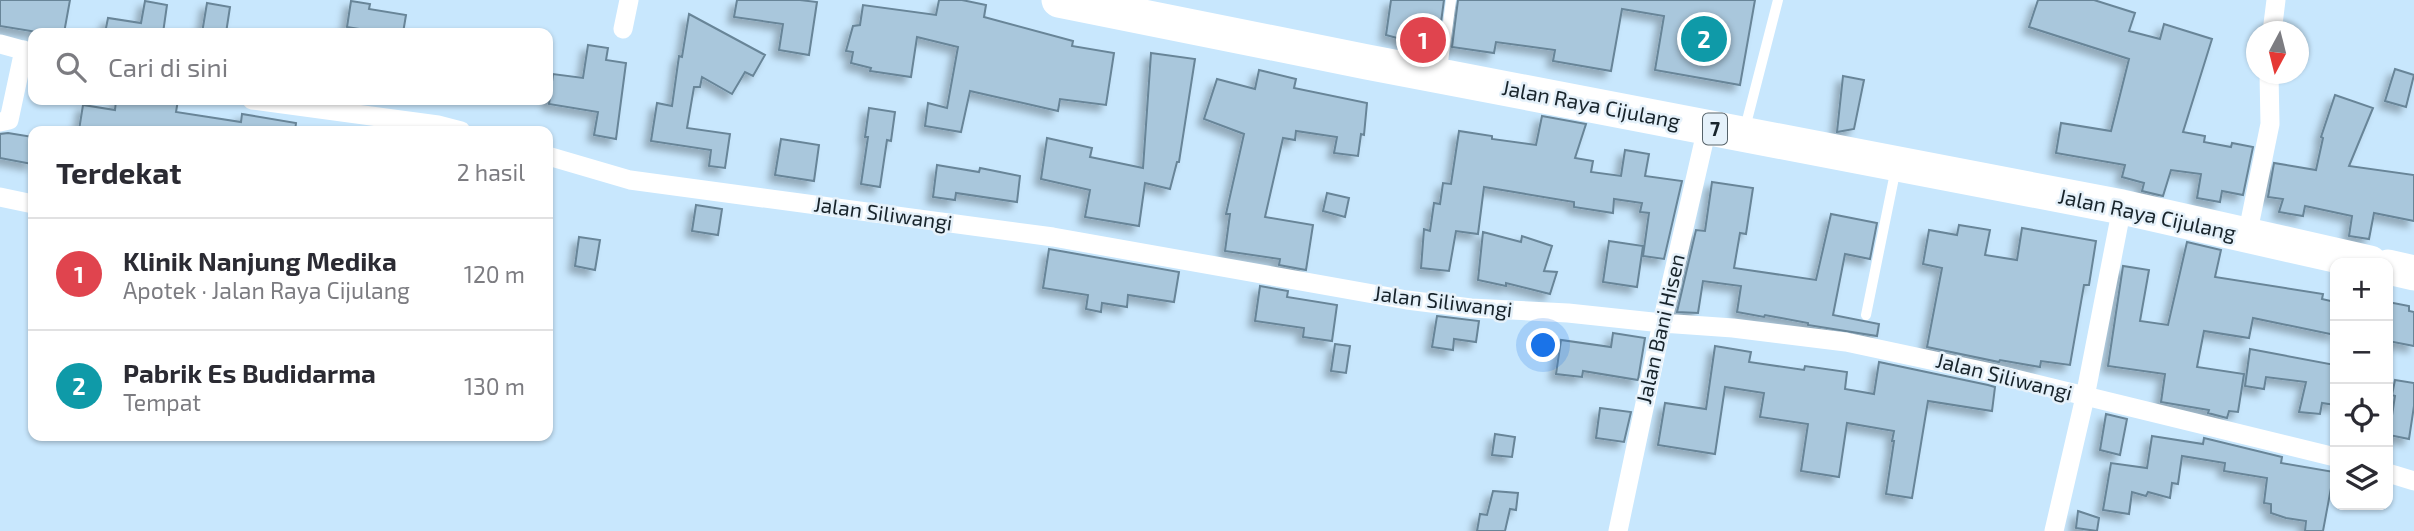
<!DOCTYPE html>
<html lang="id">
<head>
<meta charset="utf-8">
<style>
	body { margin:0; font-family:"Exo 2",sans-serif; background:#f7f7f7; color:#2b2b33 }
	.controls { position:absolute; right:21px; bottom:21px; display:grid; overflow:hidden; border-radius:14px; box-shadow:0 2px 5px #0004 }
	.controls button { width:63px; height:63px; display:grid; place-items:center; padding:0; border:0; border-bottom:2px solid #e1e1e2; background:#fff; color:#2b2b33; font:35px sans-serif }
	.compass { position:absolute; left:2246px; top:21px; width:63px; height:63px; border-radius:50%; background:#fff; box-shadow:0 2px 5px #0004; rotate:187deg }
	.you { position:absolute; left:1544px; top:346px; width:24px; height:24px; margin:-18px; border:5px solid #fff; border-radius:50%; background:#1a73e8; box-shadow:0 0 0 10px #1a73e833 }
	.badge { display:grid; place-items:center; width:46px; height:46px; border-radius:50%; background:#d93025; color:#fff; font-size:23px; font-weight:700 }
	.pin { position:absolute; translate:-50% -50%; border:4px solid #fff; box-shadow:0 2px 7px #0006 }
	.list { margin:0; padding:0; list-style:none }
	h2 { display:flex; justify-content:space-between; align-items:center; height:91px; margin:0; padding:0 28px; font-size:30px }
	h2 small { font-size:23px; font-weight:400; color:#7c7c81 }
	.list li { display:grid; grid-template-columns:46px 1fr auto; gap:21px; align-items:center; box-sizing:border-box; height:112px; padding:0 28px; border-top:2px solid #e1e1e2 }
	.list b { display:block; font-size:26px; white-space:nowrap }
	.list p { margin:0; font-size:23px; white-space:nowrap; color:#7c7c81 }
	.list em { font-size:23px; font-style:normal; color:#7c7c81 }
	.icon { flex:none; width:38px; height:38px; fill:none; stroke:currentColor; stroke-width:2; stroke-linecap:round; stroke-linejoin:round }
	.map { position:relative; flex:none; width:2414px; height:531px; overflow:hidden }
	.search { position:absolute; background:#fff; box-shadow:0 2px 5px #0004; left:28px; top:28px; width:525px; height:77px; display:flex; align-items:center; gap:18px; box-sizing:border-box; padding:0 24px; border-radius:14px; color:#7c7c81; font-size:26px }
	.panel { position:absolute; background:#fff; box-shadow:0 2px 5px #0004; left:28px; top:126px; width:525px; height:315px; border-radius:14px }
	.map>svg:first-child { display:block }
</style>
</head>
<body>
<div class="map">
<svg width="2414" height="531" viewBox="0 0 2414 531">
	<defs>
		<filter id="shadow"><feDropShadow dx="-6" dy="6" stdDeviation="3.5" flood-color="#0004"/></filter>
	</defs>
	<rect width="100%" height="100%" fill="#c8e7fd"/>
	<path fill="#a9c7dc" stroke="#688598" stroke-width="2" filter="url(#shadow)" d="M0,0H70L64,33H43L0,26Z
		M737,0H800L817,2L809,55L779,50L783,24L734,17Z
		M939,0H962L986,5L984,17L1073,41L1072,46L1114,53L1106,105L1060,99L1058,111L970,91L961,132L925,126L928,103L947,108L958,47L917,37L911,77L870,71L871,68L851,63L853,52L846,51L853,26L860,25L863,5L936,15Z
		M1391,0H1444L1438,45L1433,44L1432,54L1411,50L1412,42L1386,35Z
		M1458,0H1755L1740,85L1655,70L1664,16L1622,9L1611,71L1553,61L1555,50L1496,42L1494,53L1452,47Z
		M2038,0H2094L2135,13L2129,31L2160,39L2164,24L2212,39L2183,132L2205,136L2204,142L2231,147L2232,143L2253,147L2243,195L2222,191L2220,202L2197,198L2201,174L2171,170L2163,196L2142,191L2144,183L2122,177L2125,165L2056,153L2061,123L2111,131L2129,59L2029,27Z
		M145,1L167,5L163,33H105L108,18L141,23Z
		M351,1L370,4L369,9L406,15L403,33H372V31L347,27Z
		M207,3L230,7L226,33H202Z
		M689,14L765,55L753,76L745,72L732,94L702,77L700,87H694L687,128L730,134L725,168L709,166L711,150L651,141L657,103L672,106L679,56L682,57Z
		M588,45L608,48L606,60L626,63L616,139L594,135L598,112L549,104L553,74L583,78Z
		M1151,53L1195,59L1179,162H1177L1170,189L1145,183L1139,226L1085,217L1090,190L1041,179L1047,138L1092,148L1090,157L1143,168Z
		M2395,69L2414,75L2406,107L2385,101Z
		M1259,70L1296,79L1294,88L1367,103L1364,135L1361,134L1358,156L1334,153L1337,137L1296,131L1295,140L1283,138L1265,217L1313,225L1306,270L1279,265L1280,259L1225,251L1230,214H1226L1244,134L1204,119L1217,79L1255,89Z
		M1843,76L1864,80L1854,129L1837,132Z
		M2335,95L2373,108L2349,166L2414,175V221L2374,213L2369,239L2349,236L2352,216L2305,206L2303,216L2279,212L2283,199L2268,197L2274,163L2316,170L2323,138L2321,137Z
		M116,100H178L176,112L241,122L242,114L296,123L295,131L79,130L83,105L115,110Z
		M869,108L895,112L891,141L887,140L880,187L861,184L868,137H865Z
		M1542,116L1586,124L1575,158L1593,161L1591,172L1621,176L1625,150L1649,154L1645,176L1682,181L1664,259L1643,256L1649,213L1640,212L1642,203L1614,199L1613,213L1574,207V202L1484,187L1478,234L1456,231L1449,271L1421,268L1424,229L1430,231L1434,203L1440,204L1443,183L1451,184L1459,131L1492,136V139L1536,145Z
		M8,133L33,137L32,164L0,158V134Z
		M781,139L819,145L814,181L775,175Z
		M937,165L979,172L980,168L1020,176L1017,202L956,193L955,200L933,197Z
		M1712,182L1753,188L1746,234L1740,233L1734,268L1816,280L1831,214L1877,223L1870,259L1845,254L1833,315L1879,324L1877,336L1808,325V323L1765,315L1764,317L1737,312L1741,286L1703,281L1698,313L1677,312L1696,230L1705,231Z
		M1327,193L1349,198L1345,217L1323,211Z
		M696,205L722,209L718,235L692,231Z
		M1959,225L1990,230L1985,255L2017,260L2022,228L2096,241L2089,285H2084L2070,365L2041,361L2040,367L2000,360L1999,362L1927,347L1942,268L1923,264L1929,230L1957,235Z
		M1483,232L1521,242L1522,236L1552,246L1544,271L1557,272L1550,294L1506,283V286L1478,280Z
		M579,237L600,240L595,270L575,266Z
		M1609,241L1643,246L1637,287L1603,282Z
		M2187,242L2221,250L2215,277L2323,294L2322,299L2335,302V335L2253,318L2249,338L2204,331L2197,367L2244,374L2238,412L2229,411L2227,418L2208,413L2209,410L2161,402L2165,374L2108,366L2123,266L2149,270L2140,321L2168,325Z
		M1049,249L1179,272L1174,302L1128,295L1127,307L1102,303L1101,312L1086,309L1088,295L1043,288Z
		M1260,286L1288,291L1287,297L1337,305L1332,341L1303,337L1304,328L1255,321Z
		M2388,302L2409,306V311L2414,312V346L2388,341Z
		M1437,316L1479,321L1476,342L1454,339L1453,350L1432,347Z
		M1613,333L1645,338L1638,380L1583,371L1582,377L1556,374L1561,340L1611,347Z
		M1335,344L1350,346L1346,373L1331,371Z
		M1715,346L1751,352L1749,362L1804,370L1805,366L1847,372L1845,389L1874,394L1879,362L1988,385L1995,387L1992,411L1928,401L1912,498L1886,494L1894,441H1892L1894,431L1847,423L1839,477L1801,471L1808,424L1760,417L1764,393L1725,387L1715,454L1658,445L1665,403L1706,409Z
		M2250,349L2335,365V405L2322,403L2320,414L2299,412L2306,382L2266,377L2264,389L2245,386Z
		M2395,380L2414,383V406L2409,439L2389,435L2395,396L2392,395Z
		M1600,408L1631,412L1624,442L1596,438Z
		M2106,414L2127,419L2120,455L2100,450Z
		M1495,434L1515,437L1512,457L1492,455Z
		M2152,436L2203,444L2204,438L2282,457L2281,463L2334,472L2323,531H2305L2306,521L2286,518L2271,513V504L2264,503L2267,478L2224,471L2225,463L2182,456L2178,484L2172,483L2170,498L2148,492L2146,496L2132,492L2129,514L2103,510L2111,463L2147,468Z
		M1493,491L1518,493L1516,510L1510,509L1505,531H1477L1480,514L1487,515Z
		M2078,511L2099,518L2097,531L2076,528Z"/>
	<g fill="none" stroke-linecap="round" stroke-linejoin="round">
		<path stroke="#fff" stroke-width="10" d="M1442,69L1451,0
			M1745,128L1778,0
			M1866,315L1896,168"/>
		<path stroke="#fff" stroke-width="19" d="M623,29L629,0
			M2272,32L2276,0
			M0,44L33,53
			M252,100L438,125L461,131
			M0,122L9,120L24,50
			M548,156L630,180L1053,237L1407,300L1471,308L1568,313L1662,323L1733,328L1846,342L1991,373L2335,457
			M0,197L33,204
			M2247,236L2270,124L2269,74
			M2388,473L2414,481
			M1618,531L1662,323L1707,128
			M2054,531L2085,397L2122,207"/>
		<path stroke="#fff" stroke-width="35" d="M1059,0L1367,62L2122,207L2370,263
			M2388,267L2414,273"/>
	</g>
	<g text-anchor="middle" stroke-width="5" stroke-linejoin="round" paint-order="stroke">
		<rect fill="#e5f1fa" stroke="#566269" stroke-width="2" x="1703" y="113.5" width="24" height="31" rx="5"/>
		<g font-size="19" font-weight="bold" fill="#18242b">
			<text x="1715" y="136">7</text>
		</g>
		<g font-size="21" fill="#18242b" stroke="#e5f1fa">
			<text transform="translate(1591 105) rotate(11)" y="7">Jalan Raya Cijulang</text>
			<text transform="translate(883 214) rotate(8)" y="7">Jalan Siliwangi</text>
			<text transform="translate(2147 215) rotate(12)" y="7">Jalan Raya Cijulang</text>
			<text transform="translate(1443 302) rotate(7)" y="7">Jalan Siliwangi</text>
			<text transform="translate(1661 329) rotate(-77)" y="7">Jalan Bani Hisen</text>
			<text transform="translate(2004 377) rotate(14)" y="7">Jalan Siliwangi</text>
		</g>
	</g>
</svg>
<div class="controls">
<button>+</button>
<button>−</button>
<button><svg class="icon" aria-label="locate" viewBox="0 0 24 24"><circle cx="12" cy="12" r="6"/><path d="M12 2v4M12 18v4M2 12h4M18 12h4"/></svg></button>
<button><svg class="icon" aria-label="layers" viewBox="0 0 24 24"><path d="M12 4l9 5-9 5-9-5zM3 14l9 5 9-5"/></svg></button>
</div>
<svg class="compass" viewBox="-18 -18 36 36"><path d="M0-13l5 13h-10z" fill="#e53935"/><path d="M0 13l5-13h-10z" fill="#7c7c81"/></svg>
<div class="you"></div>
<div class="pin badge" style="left:1423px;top:40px;background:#e0444e">1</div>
<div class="pin badge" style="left:1704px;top:39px;background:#0f9aa8">2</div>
<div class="search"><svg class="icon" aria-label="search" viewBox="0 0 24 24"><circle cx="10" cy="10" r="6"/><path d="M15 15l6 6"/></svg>Cari di sini</div>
<section class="panel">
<h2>Terdekat<small>2 hasil</small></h2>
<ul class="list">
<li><span class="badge" style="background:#e0444e">1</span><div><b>Klinik Nanjung Medika</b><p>Apotek · Jalan Raya Cijulang</p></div><em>120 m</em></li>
<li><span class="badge" style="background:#0f9aa8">2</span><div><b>Pabrik Es Budidarma</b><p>Tempat</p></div><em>130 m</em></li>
</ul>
</section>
</div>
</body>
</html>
